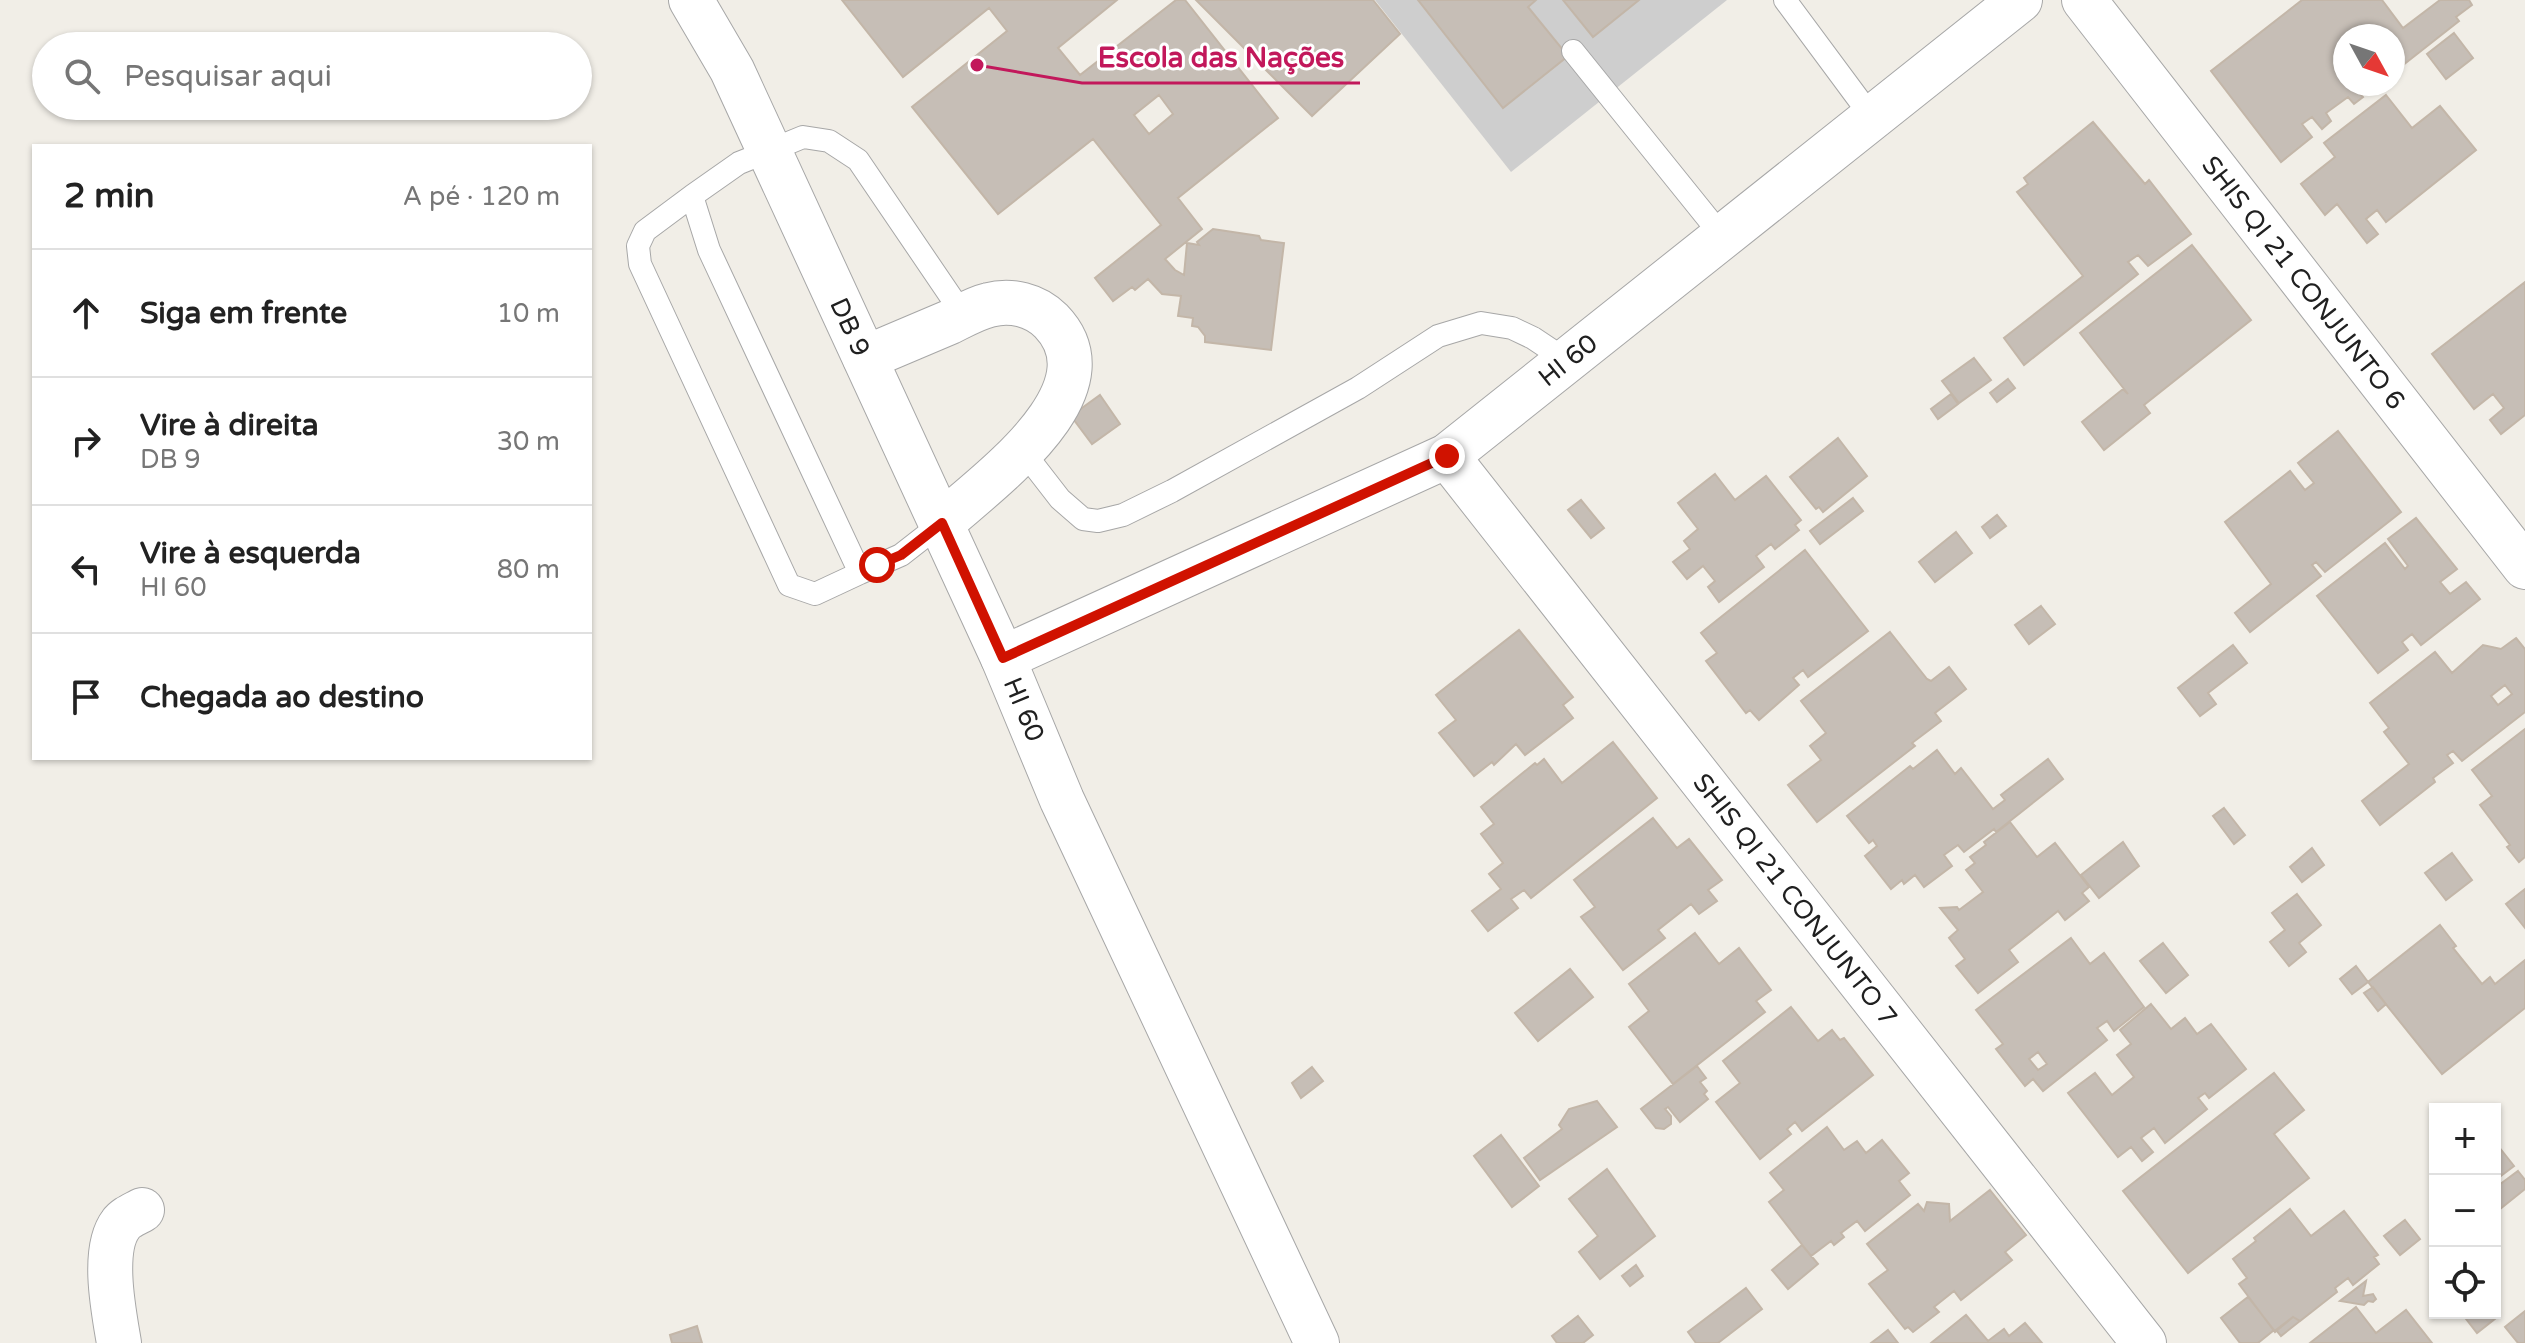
<!DOCTYPE html>
<html lang="pt">
<head>
<meta charset="utf-8">
<style>
	body { margin:0; font-family:"Varela Round",sans-serif; background:#f6f6f6; color:#222 }
	.controls { position:absolute; right:24px; bottom:24px; display:grid; overflow:hidden; border-radius:0px; box-shadow:0 2px 6px #0004 }
	.controls button { width:72px; height:72px; display:grid; place-items:center; padding:0; border:0; border-bottom:2px solid #e0e0e0; background:#fff; color:#222; font:40px sans-serif }
	.compass { position:absolute; left:2333px; top:24px; width:72px; height:72px; border-radius:50%; background:#fff; box-shadow:0 2px 6px #0004; rotate:130deg }
	.stop { position:absolute; width:24px; height:24px; margin:-18px; border:6px solid #d01200; border-radius:50%; background:#fff }
	.stop.end { background:#d01200; border-color:#fff; box-shadow:0 2px 8px #0008 }
	.list { margin:0; padding:0; list-style:none }
	h2 { display:flex; justify-content:space-between; align-items:center; height:104px; margin:0; padding:0 32px; font-size:34px }
	h2 small { font-size:26px; font-weight:400; color:#767676 }
	.list li { display:grid; grid-template-columns:52px 1fr auto; gap:24px; align-items:center; box-sizing:border-box; height:128px; padding:0 32px; border-top:2px solid #e0e0e0 }
	.list b { display:block; font-size:30px; white-space:nowrap }
	.list p { margin:0; font-size:26px; white-space:nowrap; color:#767676 }
	.list em { font-size:26px; font-style:normal; color:#767676 }
	.icon { flex:none; width:44px; height:44px; fill:none; stroke:currentColor; stroke-width:2; stroke-linecap:round; stroke-linejoin:round }
	.map { position:relative; flex:none; width:2525px; height:1343px; overflow:hidden }
	.search { position:absolute; background:#fff; box-shadow:0 2px 6px #0004; left:32px; top:32px; width:560px; height:88px; display:flex; align-items:center; gap:20px; box-sizing:border-box; padding:0 28px; border-radius:44px; color:#767676; font-size:30px }
	.panel { position:absolute; background:#fff; box-shadow:0 2px 6px #0004; left:32px; top:144px; width:560px; height:616px; border-radius:0px }
	.map>svg:first-child { display:block }
</style>
</head>
<body>
<div class="map">
<svg width="2525" height="1343" viewBox="0 0 2525 1343">
	<rect width="100%" height="100%" fill="#f1eee7"/>
	<path fill="#cecece" d="M1375,0H1727L1511,172Z"/>
	<path fill="#c6beb6" stroke="#c3b6a8" stroke-width="2" fill-rule="evenodd" d="M842,0H1117L1058,48L1080,75L1176,0H1185L1278,118L1178,198L1202,229L1165,259L1175,270L1184,275L1187,243L1199,245L1197,242L1213,229L1259,236L1261,240L1284,243L1271,350L1205,342V336L1198,327L1192,326L1193,318L1178,316L1181,296L1162,294L1148,279L1135,290L1132,287L1113,301L1095,278L1161,225L1093,139L998,214L912,107L1007,31L989,8L903,77ZM1159,95L1173,114L1149,134L1134,115Z
		M1196,0H1373L1400,34L1312,116Z
		M1418,0H1536L1528,7L1568,56L1503,108Z
		M1563,0H1639L1593,37Z
		M2302,0H2382L2403,28L2440,0H2469L2472,5L2456,17L2459,21L2393,73V36H2345V84H2364L2357,90L2363,97L2354,104L2348,97L2326,113L2331,121L2322,129L2312,117L2302,124L2312,137L2281,162L2211,71Z
		M2454,33L2473,58L2446,79L2427,54Z
		M2386,95L2412,128L2440,106L2476,150L2386,222L2377,210L2366,219L2378,234L2367,243L2337,204L2325,215L2301,184L2335,157L2324,143Z
		M2093,122L2145,184L2149,180L2191,234L2148,266L2138,255L2128,262L2138,274L2024,365L2004,338L2083,276L2017,192L2028,184L2024,178Z
		M2192,245L2251,320L2144,405L2150,413L2104,450L2082,422L2123,389L2128,394L2080,333Z
		M2525,282V415L2501,434L2490,420L2504,408L2493,394L2474,409L2432,354Z
		M1974,358L1991,380L1959,403L1942,381Z
		M2008,379L2015,388L1997,402L1990,393Z
		M1951,394L1958,404L1938,419L1931,409Z
		M1100,395L1120,424L1092,444L1071,416Z
		M2338,431L2401,512L2325,572L2316,562L2312,565L2321,576L2250,632L2235,613L2271,584L2225,522L2290,471L2305,490L2314,483L2298,463Z
		M1838,438L1867,476L1823,512L1819,507L1816,509L1790,477Z
		M1715,474L1735,500L1766,476L1801,520L1795,525L1799,530L1775,549L1771,544L1756,556L1764,567L1719,602L1708,587L1715,581L1703,566L1687,579L1673,562L1690,549L1684,541L1698,529L1678,503Z
		M1853,498L1863,511L1820,544L1810,531Z
		M1581,500L1604,528L1591,538L1568,510Z
		M1997,515L2006,526L1990,538L1982,527Z
		M2416,518L2457,569L2440,582L2450,594L2466,582L2480,599L2421,645L2412,634L2402,642L2408,650L2378,673L2317,596L2385,543L2405,569L2408,566L2388,539Z
		M1956,532L1972,553L1935,582L1919,562Z
		M1805,550L1868,631L1808,677L1803,670L1793,678L1799,685L1759,720L1750,710L1746,713L1706,661L1717,653L1701,633Z
		M2041,606L2055,624L2029,644L2015,625Z
		M1519,630L1573,697L1563,705L1573,718L1525,755L1516,744L1494,765L1492,762L1474,776L1439,733L1456,720L1436,695Z
		M1890,632L1927,679L1931,681L1949,667L1966,689L1935,713L1941,721L1912,743L1915,746L1817,822L1788,785L1821,760L1810,746L1826,733L1801,701Z
		M2516,638L2525,649V712L2462,761L2453,751L2447,755L2453,763L2433,778L2435,782L2380,825L2362,801L2409,764L2384,732L2389,728L2370,703L2435,652L2452,673L2483,645L2501,649ZM2505,685L2512,694L2498,705L2491,696Z
		M2233,645L2247,663L2208,693L2216,704L2200,716L2178,688Z
		M2525,729V857L2519,862L2507,847L2510,845L2480,805L2492,796L2472,770Z
		M1613,742L1657,798L1531,898L1524,890L1511,899L1518,908L1488,931L1472,911L1501,889L1489,874L1503,863L1481,834L1494,824L1481,807L1535,763L1537,765L1544,759L1562,783Z
		M1937,750L1955,774L1961,768L1993,809L2005,800L2001,795L2048,759L2063,779L1996,832L1994,829L1964,852L1958,845L1944,855L1952,866L1924,887L1915,875L1904,884L1902,880L1891,889L1865,856L1877,846L1873,840L1869,843L1847,816L1910,766L1913,769Z
		M2224,808L2245,835L2234,844L2213,816Z
		M1653,818L1677,848L1689,839L1722,880L1708,890L1717,901L1699,914L1691,904L1658,930L1665,938L1623,970L1581,917L1595,907L1574,880Z
		M2010,822L2037,857L2055,843L2089,887L2082,893L2089,901L2065,920L2058,911L2009,950L2018,962L1978,993L1956,966L1965,959L1949,938L1958,930L1940,908L1957,907L1959,910L1983,892L1966,870L1975,863L1970,857L1986,845L1984,842Z
		M2123,842L2139,866L2099,898L2081,875Z
		M2312,848L2324,865L2302,882L2290,867Z
		M2452,853L2472,880L2446,900L2425,873Z
		M2525,889V928L2506,904Z
		M2297,894L2321,925L2299,943L2306,952L2289,966L2270,942L2285,930L2272,913Z
		M2440,925L2456,946L2453,948L2482,984L2490,977L2495,984L2525,960V1008L2442,1074L2368,982Z
		M1695,933L1719,964L1739,948L1771,990L1756,1001L1765,1012L1673,1084L1629,1027L1649,1011L1629,984Z
		M2071,938L2090,964L2104,953L2144,1007L2114,1031L2107,1021L2097,1028L2107,1040L2043,1091L2033,1079L2025,1086L1996,1049L2003,1044L1976,1010ZM2038,1052L2047,1064L2038,1070L2029,1059Z
		M2163,943L2188,975L2166,993L2140,961Z
		M2356,966L2368,982L2352,994L2340,979Z
		M1570,969L1593,997L1538,1041L1515,1013Z
		M2373,987L2386,1004L2378,1011L2364,993Z
		M2151,1004L2171,1029L2185,1018L2197,1034L2211,1024L2246,1069L2209,1098L2205,1093L2198,1098L2207,1109L2165,1143L2154,1128L2141,1138L2153,1152L2142,1161L2131,1147L2118,1157L2068,1093L2095,1073L2112,1095L2134,1077L2117,1055L2131,1044L2120,1030Z
		M1791,1007L1818,1041L1832,1030L1840,1040L1844,1038L1873,1075L1802,1131L1795,1122L1787,1129L1791,1134L1760,1159L1716,1102L1740,1083L1723,1061Z
		M1697,1066L1706,1078L1700,1082L1707,1091L1704,1094L1708,1099L1680,1122L1668,1107L1665,1109L1671,1116V1124L1664,1129L1656,1128L1641,1109Z
		M1312,1067L1323,1081L1301,1098L1292,1083Z
		M2274,1073L2304,1110L2274,1134L2309,1178L2188,1273L2123,1191Z
		M1597,1101L1617,1127L1540,1180L1524,1158L1562,1129L1559,1125L1569,1109Z
		M1827,1127L1844,1150L1857,1141L1866,1153L1882,1140L1909,1173L1899,1181L1910,1195L1865,1231L1857,1221L1841,1233L1844,1237L1834,1245L1831,1241L1811,1256L1769,1202L1784,1190L1770,1173Z
		M1501,1135L1539,1186L1512,1207L1474,1156Z
		M2495,1142L2514,1166L2498,1178L2495,1174Z
		M1607,1169L1655,1236L1600,1279L1579,1252L1598,1236L1569,1199Z
		M2518,1171L2525,1180V1189L2500,1209L2495,1203V1188Z
		M1990,1190L2026,1235L2005,1252L2012,1260L1961,1300L1954,1291L1934,1307L1939,1312L1913,1332L1908,1327L1905,1329L1869,1284L1888,1270L1867,1244L1918,1204L1924,1211L1927,1202L1949,1204L1950,1221Z
		M2290,1209L2311,1236L2344,1211L2378,1255L2374,1257L2379,1264L2353,1285L2348,1278L2335,1288L2337,1292L2300,1321L2293,1317L2275,1332L2239,1284L2247,1278L2233,1259L2256,1241L2254,1238Z
		M2405,1220L2420,1239L2400,1255L2384,1236Z
		M1802,1245L1818,1264L1788,1289L1772,1270Z
		M1636,1265L1643,1276L1630,1286L1622,1276Z
		M2366,1281L2363,1296L2373,1294L2376,1299L2373,1302L2368,1301L2364,1305L2340,1301Z
		M1746,1288L1762,1309L1718,1343H1696L1688,1332Z
		M2248,1297L2274,1330L2258,1343H2240L2221,1318Z
		M2356,1307L2376,1333L2406,1310L2432,1343H2310Z
		M2525,1311V1343H2518L2505,1327Z
		M2466,1313H2492L2496,1318L2477,1333L2463,1315Z
		M1966,1315L1988,1341L2004,1329L2009,1336L2025,1323L2042,1343H1931Z
		M1578,1316L1593,1335L1583,1343H1557L1552,1336Z
		M2293,1317L2300,1321L2281,1336L2276,1330Z
		M697,1326L702,1343H672L670,1335Z
		M1888,1330L1898,1343H1871L1879,1337Z"/>
	<g fill="none" stroke-linecap="round" stroke-linejoin="round">
		<defs>
			<path id="lane" d="M1785,0L1871,116
				M1573,51L1722,236
				M692,196L645,231L638,246L640,264L789,585L815,594L860,573
				M1022,450L1060,499L1083,519L1098,521L1123,515L1172,491L1358,388L1438,336L1481,323L1512,328L1533,338L1566,360
				M942,523L901,555L860,573L709,250L692,196L739,163L769,151L803,137L829,141L858,160L964,316"/>
			<g id="street">
				<path id="s1" d="M691,0L732,70L1003,658L1062,800L1317,1343"/>
				<path id="s2" d="M2084,0L2525,567"/>
				<path d="M865,358C893,346 921,334 950,322C962,316 976,308 989,305C1011,299 1035,305 1051,321C1118,390 987,482 942,523"/>
				<path id="s3" d="M1447,456L2144,1343"/>
				<path id="s4" d="M1003,658L1447,456L2020,0"/>
				<path d="M119,1343C114,1313 101,1250 121,1224C125,1218 135,1214 142,1210"/>
			</g>
		</defs>
		<use href="#lane" stroke="#a7a7a7" stroke-width="24"/>
		<use href="#street" stroke="#a7a7a7" stroke-width="46"/>
		<use href="#lane" stroke="#fff" stroke-width="22"/>
		<use href="#street" stroke="#fff" stroke-width="44"/>
	</g>
	<g fill="none" stroke-linecap="round" stroke-linejoin="round">
		<path stroke="#d01200" stroke-width="10" d="M877,565L901,555L942,523L1003,658L1447,456"/>
	</g>
	<g text-anchor="middle" stroke-width="6" stroke-linejoin="round" paint-order="stroke">
		<g font-size="26" fill="#202020" stroke="#fff">
			<text dy="9" stroke="none"><textPath href="#s2" startOffset="358">SHIS QI 21 CONJUNTO 6</textPath></text>
			<text dy="9" stroke="none"><textPath href="#s1" startOffset="364">DB 9</textPath></text>
			<text dy="9" stroke="none"><textPath href="#s4" startOffset="642">HI 60</textPath></text>
			<text dy="9" stroke="none"><textPath href="#s1" startOffset="784">HI 60</textPath></text>
			<text dy="9" stroke="none"><textPath href="#s3" startOffset="564">SHIS QI 21 CONJUNTO 7</textPath></text>
		</g>
	</g>
	<path fill="none" stroke="#c2185b" stroke-width="3" d="M977 65L1082 83H1360"/>
	<circle fill="#c2185b" stroke="#fff" stroke-width="3" cx="977" cy="65" r="8"/>
	<g font-size="28" text-anchor="middle" font-weight="bold" fill="#c2185b" stroke="#fff" stroke-width="6" stroke-linejoin="round" paint-order="stroke">
		<text x="1221" y="67">Escola das Nações</text>
	</g>
</svg>
<div class="controls">
<button>+</button>
<button>−</button>
<button><svg class="icon" aria-label="locate" viewBox="0 0 24 24"><circle cx="12" cy="12" r="6"/><path d="M12 2v4M12 18v4M2 12h4M18 12h4"/></svg></button>
</div>
<svg class="compass" viewBox="-18 -18 36 36"><path d="M0-13l5 13h-10z" fill="#e53935"/><path d="M0 13l5-13h-10z" fill="#767676"/></svg>
<div class="stop" style="left:877px;top:565px"></div>
<div class="stop end" style="left:1447px;top:456px"></div>
<div class="search"><svg class="icon" aria-label="search" viewBox="0 0 24 24"><circle cx="10" cy="10" r="6"/><path d="M15 15l6 6"/></svg>Pesquisar aqui</div>
<section class="panel">
<h2>2 min<small>A pé · 120 m</small></h2>
<ul class="list">
<li><svg class="icon" aria-label="ahead" viewBox="0 0 24 24"><path d="M12 20V5M6 11l6-6 6 6"/></svg><div><b>Siga em frente</b></div><em>10 m</em></li>
<li><svg class="icon" aria-label="right" viewBox="0 0 24 24"><path d="M7 20v-9h11M14 6l5 5-5 5"/></svg><div><b>Vire à direita</b><p>DB 9</p></div><em>30 m</em></li>
<li><svg class="icon" aria-label="left" viewBox="0 0 24 24"><path d="M17 20v-9H6M10 6l-5 5 5 5"/></svg><div><b>Vire à esquerda</b><p>HI 60</p></div><em>80 m</em></li>
<li><svg class="icon" aria-label="arrive" viewBox="0 0 24 24"><path d="M6 21V4h12l-3 4 3 4H6"/></svg><div><b>Chegada ao destino</b></div></li>
</ul>
</section>
</div>
</body>
</html>
